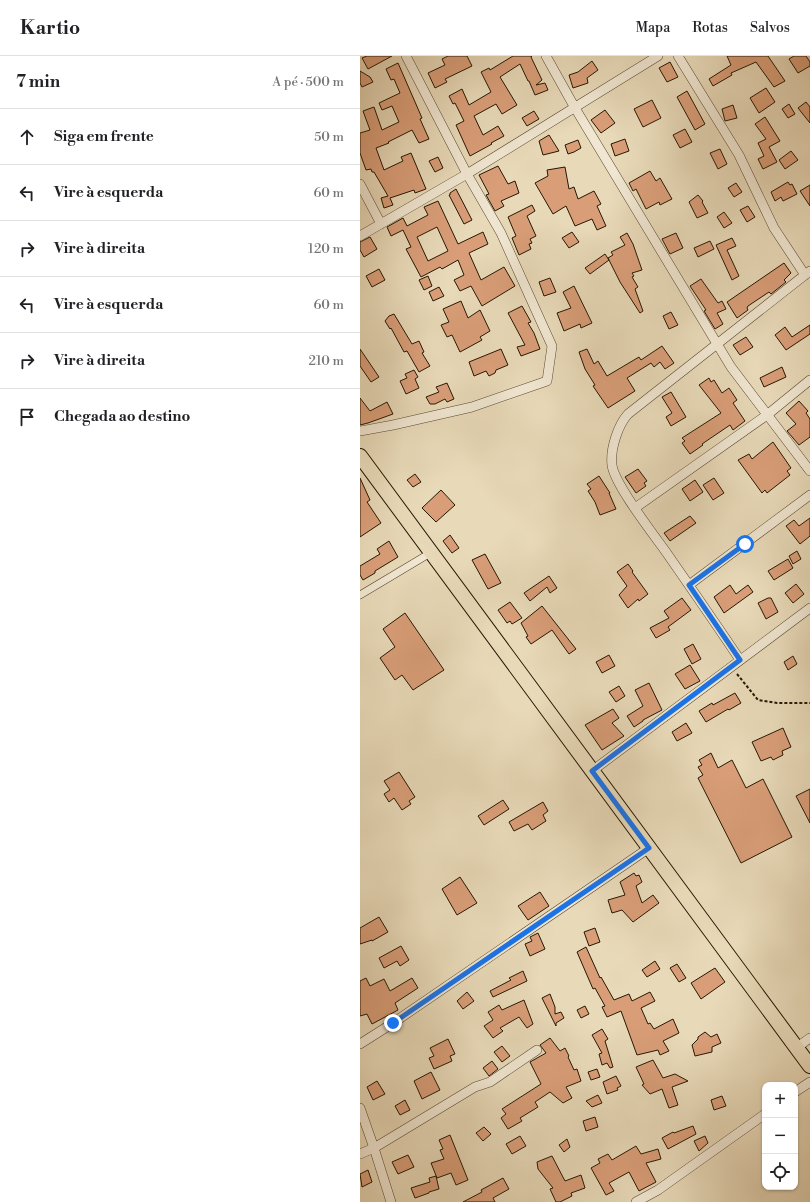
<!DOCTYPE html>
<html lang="pt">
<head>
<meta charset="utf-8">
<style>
	body { margin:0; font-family:"Libre Bodoni",serif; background:#f6f6f6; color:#202124 }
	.controls { position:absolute; right:12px; bottom:12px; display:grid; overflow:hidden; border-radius:8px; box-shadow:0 1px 3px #0004 }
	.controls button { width:36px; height:36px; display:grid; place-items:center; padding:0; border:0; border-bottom:1px solid #e0e0e0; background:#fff; color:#202124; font:20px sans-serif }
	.stop { position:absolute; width:12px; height:12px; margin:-9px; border:3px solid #1a73e8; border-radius:50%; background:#fff }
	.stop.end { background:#1a73e8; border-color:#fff; box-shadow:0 1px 4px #0008 }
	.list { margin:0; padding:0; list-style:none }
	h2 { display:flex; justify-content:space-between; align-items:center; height:52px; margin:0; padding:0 16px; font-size:17px }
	h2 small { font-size:13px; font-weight:400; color:#757577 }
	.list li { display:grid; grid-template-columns:26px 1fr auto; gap:12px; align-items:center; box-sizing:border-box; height:56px; padding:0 16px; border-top:1px solid #e0e0e0 }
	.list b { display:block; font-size:15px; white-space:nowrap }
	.list em { font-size:13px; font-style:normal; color:#757577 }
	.icon { flex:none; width:22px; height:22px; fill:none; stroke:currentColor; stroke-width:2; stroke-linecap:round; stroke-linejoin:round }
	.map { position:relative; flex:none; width:450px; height:1146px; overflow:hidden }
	header { display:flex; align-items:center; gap:24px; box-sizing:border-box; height:56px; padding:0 20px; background:#fff; border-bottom:1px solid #e0e0e0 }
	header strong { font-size:19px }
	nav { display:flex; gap:22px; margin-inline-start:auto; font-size:14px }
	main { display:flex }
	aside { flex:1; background:#fff }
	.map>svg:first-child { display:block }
</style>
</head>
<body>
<header>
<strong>Kartio</strong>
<nav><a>Mapa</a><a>Rotas</a><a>Salvos</a></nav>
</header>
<main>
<aside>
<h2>7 min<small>A pé · 500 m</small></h2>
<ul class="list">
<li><svg class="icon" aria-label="ahead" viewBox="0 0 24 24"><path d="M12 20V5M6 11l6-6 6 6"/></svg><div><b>Siga em frente</b></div><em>50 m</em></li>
<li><svg class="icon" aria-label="left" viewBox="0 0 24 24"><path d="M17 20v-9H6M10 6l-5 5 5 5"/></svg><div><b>Vire à esquerda</b></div><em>60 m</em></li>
<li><svg class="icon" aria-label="right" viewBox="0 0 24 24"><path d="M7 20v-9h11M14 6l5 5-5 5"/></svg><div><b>Vire à direita</b></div><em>120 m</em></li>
<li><svg class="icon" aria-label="left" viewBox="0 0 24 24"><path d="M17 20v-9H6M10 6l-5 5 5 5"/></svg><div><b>Vire à esquerda</b></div><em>60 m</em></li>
<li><svg class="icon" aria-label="right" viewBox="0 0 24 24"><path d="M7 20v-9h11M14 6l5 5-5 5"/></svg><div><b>Vire à direita</b></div><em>210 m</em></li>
<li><svg class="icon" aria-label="arrive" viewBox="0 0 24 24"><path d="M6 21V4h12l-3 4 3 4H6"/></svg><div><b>Chegada ao destino</b></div></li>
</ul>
</aside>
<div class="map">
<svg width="450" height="1146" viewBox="0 0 450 1146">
	<rect width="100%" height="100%" fill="#e8d9b8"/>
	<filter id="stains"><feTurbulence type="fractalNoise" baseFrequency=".005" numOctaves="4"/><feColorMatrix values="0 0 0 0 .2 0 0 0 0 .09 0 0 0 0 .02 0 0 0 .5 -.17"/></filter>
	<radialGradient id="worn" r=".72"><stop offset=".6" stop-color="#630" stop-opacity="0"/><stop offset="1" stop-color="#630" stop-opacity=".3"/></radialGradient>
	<path fill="#d99e78" stroke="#261702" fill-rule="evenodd" d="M7,0H32L8,13L2,2Z
		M88,0H107L112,10L85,23L87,26L75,32L68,17L85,9L82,3Z
		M153,0H172L171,1L182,24L176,29L185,27L188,34L175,39L169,25H168L160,8L140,21L157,49L142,58L136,48L114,60L123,79L138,70L144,80L131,87L132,88L110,100L96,69L104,65L95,47L93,48L89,40L102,33L109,49L131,36L121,16L129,12L130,14Z
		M367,0H408L425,25L414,31L396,6L371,17L372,19L353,30L349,23L371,9Z
		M434,0H446L450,6V10L438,17L429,3Z
		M232,5L238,14L227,22L228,27L213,32L209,19L218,16Z
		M310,6L318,21L307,26L299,12Z
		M38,7L62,62L60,63L69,83L59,87L52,74L28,86L29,87L16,92L24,114L43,105L41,101L51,97L66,133L55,137L54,134L30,142L33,149L24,152L21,142L28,140L14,116H12L11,113L6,114L0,97V77L10,74L3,55L14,51L22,74L39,66L32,50L22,54L19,47L40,37L34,23L31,24L26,13Z
		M0,15L10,21L13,26L2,31L0,27Z
		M406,32L415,46L399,57L390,42Z
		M327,35L345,68L335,74L317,41Z
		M292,44L301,62L283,71L274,53Z
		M446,46L450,51V67L438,52Z
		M429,48L435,58L428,62L422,53Z
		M373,49L377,62L365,65L362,53Z
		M245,54L255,67L241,77L231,64Z
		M174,55L179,63L167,70L162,62Z
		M405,61L420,85L409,91L417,106L403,113L398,103L404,100L398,87L406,83L395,68Z
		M325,73L332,86L320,92L313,79Z
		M189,79L199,95L183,99L179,85Z
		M265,83L269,95L255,100L251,88Z
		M218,84L221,92L214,96L208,98L205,89Z
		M360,93L367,108L358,113L350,97Z
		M431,95L438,104L425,113L419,104Z
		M78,101L83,112L75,116L69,105Z
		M138,110L148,128L155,125L159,137L141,145L144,150L135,155L126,139L129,138L119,119Z
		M205,111L209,133L214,131L218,143L234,135L241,148L237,150L246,170L237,174L232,163L215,170L206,150L193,158L175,127L188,120L187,114Z
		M290,115L296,125L300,122L312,143L300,149L299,146L286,153L276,133L273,135L269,127Z
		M428,126L430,129L432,128L437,138L423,145L421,141L415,145L411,136Z
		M376,127L382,136L374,141L368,132Z
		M450,129V150L440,135Z
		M96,133L112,164L104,168L89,139H90V137Z
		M338,139L343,145L342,146L348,157L337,162L329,146Z
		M78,145L98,188L123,176L128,188L109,197L121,224L144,211L155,230L122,250L111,230L100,235L94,224L104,219L98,204L82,213L80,211L61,221L46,193L51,191L43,174L31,180L27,171L43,162L47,170L68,159L64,151ZM77,171L88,195L68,205L57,181Z
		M172,149L175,155L167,160L176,180L170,183L172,187L169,188L171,193L159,199L152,182L156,180L148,161Z
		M388,150L395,161L387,166L380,154Z
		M364,156L372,167L364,172L357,161Z
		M212,176L219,186L209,192L202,182Z
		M267,177L273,188L282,214L272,217L274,220L272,221L278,231L275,233L283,255L280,257L260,226L248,202L253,199L251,196L265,189L260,181Z
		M316,177L323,192L310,198L302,183Z
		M10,181L17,193L4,201L0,194V186Z
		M372,182L376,190L367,194L379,220L372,224L356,189Z
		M350,185L354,193L338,201L334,192Z
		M245,198L249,204L230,218L225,212Z
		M424,207L431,217L424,224L426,226L411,238L409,236L388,250L387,252L388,254L377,262L367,246Z
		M19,213L25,224L12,231L6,220Z
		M68,220L72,230L64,234L59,224Z
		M190,222L196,236L184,240L179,226Z
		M341,223L358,247L362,245L366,253L357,257L363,268L355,273L344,255L346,254L330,230Z
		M214,230L232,267L221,272L220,268L204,275L197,257L211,252L203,236Z
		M79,231L84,240L73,245L69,236Z
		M101,245L108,262L120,254L130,275L120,281L122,284L100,296L92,279L87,281L81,269L89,266L83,253Z
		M162,250L171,266L168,267L174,277L180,293L161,300L157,291L165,289L148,257Z
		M311,256L318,269L309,273L303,260Z
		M34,258L52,288L59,285L64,296L62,297L70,310L59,316L47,295L44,296L31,272L30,273L25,265L29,260Z
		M450,269V278L426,294L415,279L425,271L432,281Z
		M386,281L393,291L380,299L373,289Z
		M302,290L314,307L305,313L300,306L294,311L291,307L267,322L275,335L248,352L233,330L235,329L225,313L219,296L227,293L234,308L238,305L247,320L279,301L281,304Z
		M0,293L19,321L11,326L0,310Z
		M141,293L148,309L136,314L135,317L129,320L126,315L114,320L109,306Z
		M422,311L426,321L404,331L400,322Z
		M54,314L58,321L55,323L59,332L46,338L40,325L47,322L45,318Z
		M349,322L351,326L354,324L362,337L369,332L377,344L373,347L385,365L373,374L370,369L342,388L343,389L330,398L322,387L325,385L322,382L361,357L339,329Z
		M87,327L94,343L87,346L85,343L75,348H70L66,341L79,336L76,331Z
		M311,336L326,361L311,370L306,361L312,357L302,341Z
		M0,342L10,355L27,346L33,358L8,367L0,369Z
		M439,345L448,355L446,357L450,363V381L439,389L427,375L436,368L426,357Z
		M413,386L431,412L427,415L430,419L407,437L405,434L402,437L378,404L389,398L392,403Z
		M278,413L287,425L284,427L286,430L276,437L265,421Z
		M55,418L61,426L53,431L47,424Z
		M239,420L250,437H249L256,453L240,459L235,446L228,435L231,433L227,428Z
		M0,422L10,444L7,446L21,467L0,481Z
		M354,422L364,437L353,444L343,429Z
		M335,424L343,436L330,445L322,433Z
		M81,434L95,449L76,466L62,452Z
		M330,460L336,467L310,485L304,477Z
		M450,462V480L440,488L426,470L434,464L439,470Z
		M90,479L99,492L92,497L83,485Z
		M29,485L38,501L15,515V517L3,524L0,519V510L20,498L17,493Z
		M437,495L441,503L433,508L429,500Z
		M125,498L141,527L128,533L112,504Z
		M428,503L433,512L414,524L408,515Z
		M268,508L273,515L272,516L288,538L279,545L278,543L268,552L259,539L267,530L257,516Z
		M189,520L197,532L190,537L187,531L170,545L164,537Z
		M436,528L444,538L433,547L425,537Z
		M370,529L376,538L388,529L393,536L364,557L354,541Z
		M322,542L331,554L308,571L310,574L296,582L290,572L309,562L304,555Z
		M408,542H411L418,556L406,563L398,547Z
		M150,546L162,562L152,568L150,565L147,567L138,554Z
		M182,550L216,593L209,598L192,574L171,588L166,581L168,580L161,567Z
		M45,557L84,614L53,634L42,619L35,624L20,602L35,591L23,573Z
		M333,588L341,603L332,608L324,593Z
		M249,599L255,610L242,617L236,606Z
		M433,600L437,608L428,614L424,606Z
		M330,609L340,625L325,633L315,618Z
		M289,627L302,654L283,664V665L274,671L267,660L283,650L275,634Z
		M259,630L265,640L256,646L249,636Z
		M375,637L381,647L369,654L368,653L346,666L339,655L352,647L353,649Z
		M253,653L259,662L252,667L264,680L242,694L225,669Z
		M326,667L332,677L317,685L312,676Z
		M423,672L431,691L422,695L423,699L413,704L411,701L401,705L392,686Z
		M351,697L358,712L372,704L386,732L403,723L432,781L381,807L338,722L343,719L338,711L342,709L339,704Z
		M39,716L55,741L49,745L51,748L42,754L34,742L29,746L24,738L30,734L24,725Z
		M450,733V767L436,740Z
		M143,744L149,753L124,769L118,760Z
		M183,746L188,755L183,759L186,765L172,774L168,768L154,775L149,766Z
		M274,817L276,820L279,819L282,826L276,830L282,847L293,839L299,847L273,866L262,854L252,857L248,844L265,839L260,826Z
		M100,821L117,847L97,859L82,833Z
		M180,836L189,850L168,864L158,850Z
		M19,861L28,876L12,885V884L0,888V872Z
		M235,872L240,886L229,890L224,876Z
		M178,877L185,893L170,900L165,888L172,885L170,881Z
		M41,890L49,904L40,910L37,905L24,912L19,902Z
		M226,891L240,922L241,921L254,944L269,938L272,945L290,936L295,945L281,952L288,968L290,967L294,973L313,963L319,977L303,985L309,995L300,999L298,994L277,999L261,955L247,961L242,951L245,950L235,932L233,933L217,896Z
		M295,905L300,913L287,921L282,914Z
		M317,908L326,922L319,926L310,912Z
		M355,912L365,926L341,943L331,927Z
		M163,915L167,925L133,941L130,935L151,924L149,922Z
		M6,922L10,930L24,923L30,935L52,922L58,932L35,947L38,954L12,968L7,958L0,960V925Z
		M107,936L114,945L103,953L97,945Z
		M190,938L195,951V958L201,956L204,962L196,967V970L182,942Z
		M164,944L173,968L167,972L159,961L140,972L143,975L133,982L124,970L133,964L128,956L139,949L142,954Z
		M225,950L229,958L221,962L217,954Z
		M242,973L248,983L245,985L253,1011L250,1012L247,1007L242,1009L239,998L242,997L232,979Z
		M345,976L351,981L357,978L361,987L352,991V996L335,1000L332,989L338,983V981Z
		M190,982L200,995L205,992L209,1000L208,1001L214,1014L217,1013L221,1025L206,1031L212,1042L203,1047L190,1036L175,1046L178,1051L160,1062L162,1065L148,1073L141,1062L146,1058L142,1053L181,1028L170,1006L186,997L180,989Z
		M88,983L95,998L90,1000L92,1005L74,1013L69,1002L74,1000L70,992Z
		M142,990L150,1000L142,1006L134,996Z
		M293,1004L303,1022L315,1018L328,1025L312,1031L318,1049L309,1052L302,1033L290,1038L282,1029L284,1028L276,1011Z
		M132,1005L138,1013L129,1020L123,1012Z
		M237,1013L240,1021L231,1024L228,1016Z
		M71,1016L80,1034L62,1043L54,1025Z
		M256,1020L261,1030L257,1032L258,1034L247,1038L243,1026Z
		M17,1025L25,1038L13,1044L7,1031Z
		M238,1039L242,1047L232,1051L226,1045Z
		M362,1040L366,1050L354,1054L351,1044Z
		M45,1044L50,1054L40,1059L35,1050Z
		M235,1061L238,1071L226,1075L223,1065Z
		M333,1070L336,1078L308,1093L302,1082L313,1076L314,1077Z
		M124,1071L131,1078L123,1085L116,1077Z
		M90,1079L108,1124L96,1129L91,1117L77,1122L71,1107L84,1103L80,1094L83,1093L79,1084Z
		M160,1080L166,1090L152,1098L146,1088Z
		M345,1080L348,1087L339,1095L334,1085Z
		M207,1083L210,1091L204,1096L199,1089Z
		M276,1090L281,1098L298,1093L301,1103L286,1107L296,1126L279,1135L269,1116L249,1127L254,1135L246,1139L231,1112L240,1107L238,1103L248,1098L252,1104Z
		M48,1099L54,1111L38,1118L32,1106Z
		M192,1100L205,1125L221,1119L225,1132L211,1137L212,1140L200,1146H196L190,1133L193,1132L178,1113L177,1106Z
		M8,1114L12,1126L2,1131L0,1118Z
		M76,1120L79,1133L69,1136V1137L55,1142L51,1132L70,1126L69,1122Z
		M143,1122L149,1133L133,1142L135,1146H103L122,1136L121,1134Z"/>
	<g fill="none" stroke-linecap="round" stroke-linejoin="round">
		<defs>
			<path id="pedestrian" d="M0,539L72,496"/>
			<path id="minor" d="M186,0L215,52L371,311L450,415
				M318,0L379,99L414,172L445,219
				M0,128L21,168
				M0,180L107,118L298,0
				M0,375L33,369L112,351L187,325L192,290L141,177L107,118L46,0
				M275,452L407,359L450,324
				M329,529L450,439
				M380,604C356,568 331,532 306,496C294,479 254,428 252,409C250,393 258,369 268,358L450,215
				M232,715L450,552
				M0,988L33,967L289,792
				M436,992L450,982
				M435,1036L450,1026
				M0,1052L14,1092L0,1098
				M31,1146L14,1092L115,1031L130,1026L177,994
				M276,1146L298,1134L405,1058"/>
			<path id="primary" d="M0,400L450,1010"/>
		</defs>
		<use href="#pedestrian" stroke="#564830" stroke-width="8"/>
		<use href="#minor" stroke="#564830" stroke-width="10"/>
		<use href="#primary" stroke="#261702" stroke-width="16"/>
		<path stroke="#261702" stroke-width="2" stroke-dasharray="3 2" stroke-linecap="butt" d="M377,618L398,644L417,647H450"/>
		<use href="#pedestrian" stroke="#f0e6d1" stroke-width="7"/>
		<use href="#minor" stroke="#f0e6d1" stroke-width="9"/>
		<use href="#primary" stroke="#e8d9b8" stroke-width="14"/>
	</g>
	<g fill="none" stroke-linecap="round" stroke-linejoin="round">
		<path stroke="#1a73e8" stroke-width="5" d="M33,967L289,792L232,715L380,604L329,529L385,488"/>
	</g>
	<rect width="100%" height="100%" filter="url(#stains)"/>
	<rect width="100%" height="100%" fill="url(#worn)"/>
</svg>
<div class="controls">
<button>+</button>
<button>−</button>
<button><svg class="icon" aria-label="locate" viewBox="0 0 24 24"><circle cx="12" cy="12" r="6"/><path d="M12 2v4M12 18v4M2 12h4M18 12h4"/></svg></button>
</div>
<div class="stop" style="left:385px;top:488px"></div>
<div class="stop end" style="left:33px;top:967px"></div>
</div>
</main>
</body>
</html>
